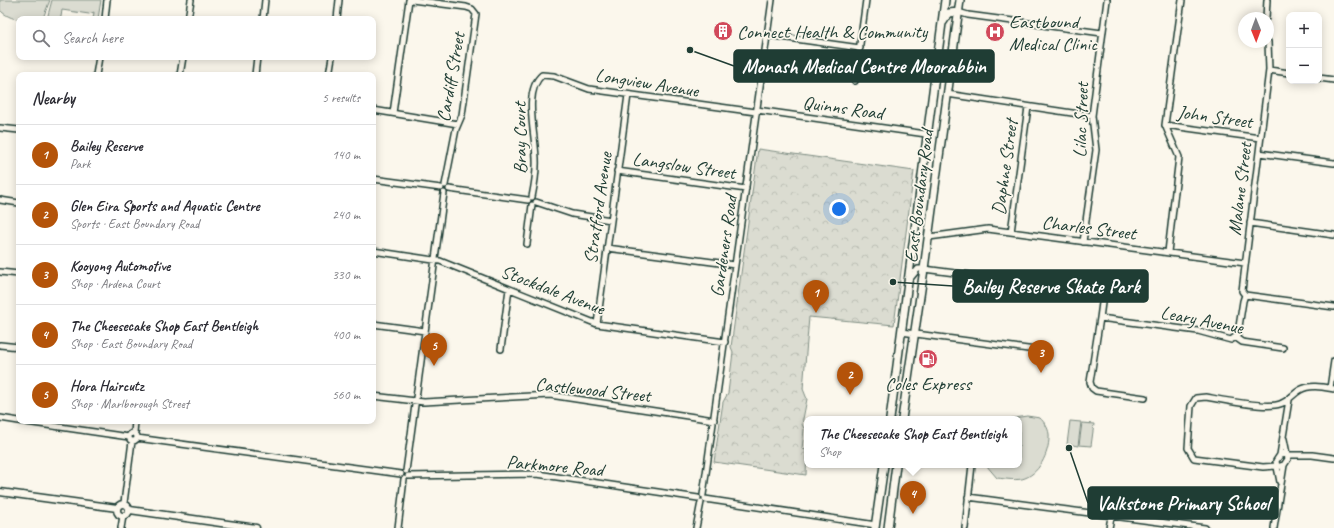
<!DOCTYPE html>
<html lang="en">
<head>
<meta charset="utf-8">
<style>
	body { margin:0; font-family:Caveat,sans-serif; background:#f7f7f7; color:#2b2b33 }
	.controls { position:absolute; right:12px; top:12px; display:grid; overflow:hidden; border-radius:8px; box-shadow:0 2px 10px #0003 }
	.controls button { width:36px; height:36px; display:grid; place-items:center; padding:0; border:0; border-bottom:1px solid #e1e1e2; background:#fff; color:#2b2b33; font:20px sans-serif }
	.compass { position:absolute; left:1238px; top:12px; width:36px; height:36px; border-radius:50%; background:#fff; box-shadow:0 2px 10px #0003; rotate:179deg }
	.you { position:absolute; left:839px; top:209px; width:14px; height:14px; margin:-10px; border:3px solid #fff; border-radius:50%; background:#1a73e8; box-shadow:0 0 0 6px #1a73e833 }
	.badge { display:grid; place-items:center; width:26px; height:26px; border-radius:50%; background:#b45309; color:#fff; font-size:13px; font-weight:700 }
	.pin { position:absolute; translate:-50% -33px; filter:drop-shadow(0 1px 2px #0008) }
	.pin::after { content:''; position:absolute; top:21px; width:14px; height:12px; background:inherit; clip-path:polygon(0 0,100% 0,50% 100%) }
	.popup { position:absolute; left:804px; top:416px; width:218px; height:52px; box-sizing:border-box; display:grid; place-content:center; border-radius:8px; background:#fff; filter:drop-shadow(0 1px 3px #0005); font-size:13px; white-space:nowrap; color:#7c7c81 }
	.popup b { font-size:15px; color:#2b2b33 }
	.popup::after { content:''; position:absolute; left:50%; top:100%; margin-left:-8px; border:8px solid transparent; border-top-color:#fff }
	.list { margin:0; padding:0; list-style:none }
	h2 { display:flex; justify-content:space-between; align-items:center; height:52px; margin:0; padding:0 16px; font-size:17px }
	h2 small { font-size:13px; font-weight:400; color:#7c7c81 }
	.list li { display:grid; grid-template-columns:26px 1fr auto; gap:12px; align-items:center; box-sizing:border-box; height:60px; padding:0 16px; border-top:1px solid #e1e1e2 }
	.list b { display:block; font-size:15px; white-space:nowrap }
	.list p { margin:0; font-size:13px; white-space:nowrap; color:#7c7c81 }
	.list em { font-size:13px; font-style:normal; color:#7c7c81 }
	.icon { flex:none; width:22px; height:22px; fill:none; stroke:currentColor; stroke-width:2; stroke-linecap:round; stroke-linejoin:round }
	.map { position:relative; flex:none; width:1334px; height:528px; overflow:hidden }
	.search { position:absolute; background:#fff; box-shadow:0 2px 10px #0003; left:16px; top:16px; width:360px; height:44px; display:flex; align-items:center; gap:10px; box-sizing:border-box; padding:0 14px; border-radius:8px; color:#7c7c81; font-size:15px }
	.panel { position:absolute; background:#fff; box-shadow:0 2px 10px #0003; left:16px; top:72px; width:360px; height:352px; border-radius:8px }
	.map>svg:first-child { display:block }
</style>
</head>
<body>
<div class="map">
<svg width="1334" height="528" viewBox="0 0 1334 528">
	<defs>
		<pattern id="park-crowns" width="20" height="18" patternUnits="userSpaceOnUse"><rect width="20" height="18" fill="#dbdcd1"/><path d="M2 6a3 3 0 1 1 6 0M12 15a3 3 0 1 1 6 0" fill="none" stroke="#bcbeb4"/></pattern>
	</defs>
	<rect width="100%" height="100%" fill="#fbf7ec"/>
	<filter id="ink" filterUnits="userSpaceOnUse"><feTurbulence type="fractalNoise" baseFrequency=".025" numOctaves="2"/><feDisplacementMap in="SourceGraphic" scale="8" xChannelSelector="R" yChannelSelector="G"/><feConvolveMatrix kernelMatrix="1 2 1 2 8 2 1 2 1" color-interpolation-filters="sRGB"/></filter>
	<g filter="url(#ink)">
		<path fill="#dbdcd1" stroke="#7d8c82" d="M0,0H50L43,18C28,22 10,21 0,10Z
			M52,0H101L98,19H93L94,12L89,14L62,10L61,17L51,19L48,15Z
			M1027,416L1040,418C1044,422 1048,427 1049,434C1050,450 1041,472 1025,478C1018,481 1006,479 997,478L986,465H1019V419H1007Z
			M1070,421L1081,422L1078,446L1067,444Z
			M1082,423L1094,424L1091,446L1079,445Z"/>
		<path fill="url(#park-crowns)" stroke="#7d8c82" d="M758,149L914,171L894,325L809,317L803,389L807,399L802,424L804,429L802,449L807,450L806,475L714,462L723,402L728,393L733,352L731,347Z"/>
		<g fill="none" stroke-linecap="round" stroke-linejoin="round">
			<defs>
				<path id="minor" d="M412,0L466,7L472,9L476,14L462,115L456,129L445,185
					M958,12L968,15L1102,33
					M1266,18L1267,0
					M105,19L107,0
					M188,19L191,0
					M263,19L265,0
					M337,19L339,0
					M767,35L860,48
					M1269,70L1289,73
					M96,75L99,57
					M180,75L183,57
					M255,75L257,57
					M329,75L332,57
					M1319,78L1334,80
					M855,81L866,0
					M947,94L1092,116
					M373,110L458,124
					M757,110L926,134
					M393,113L409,0
					M1165,125L1260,138
					M0,128L19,130
					M1259,153L1334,163
					M617,171L746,189
					M373,179L441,188
					M449,189L528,200
					M532,197C534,187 536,176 536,166C538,142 521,93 542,75L554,76L589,89L756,112
					M0,200L19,203
					M536,202L572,214L611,220
					M1250,223L1334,235
					M1011,232L1028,107
					M929,237L988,229L1245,263
					M1083,242L1096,150L1092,116L1107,0
					M527,244L532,205
					M607,248L735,265
					M373,251L440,261L597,324L725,342
					M1168,252L1179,157L1165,125L1182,0
					M0,272L19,274
					M909,280L918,269H924L1094,291L1101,294L1102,303L1100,318L1198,331L1231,340L1235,337L1242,342L1283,348
					M1245,295L1334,307
					M1100,318L1090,382L1092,388L1096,391L1145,398
					M373,324L425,331
					M597,324L628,95
					M901,332L1043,351
					M1235,337L1238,333L1243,301L1245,295L1242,291L1269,70L1268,42
					M0,345L19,347
					M501,349L509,289
					M1330,388L1334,361
					M373,396L424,402L550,395L714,420
					M0,418L19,421
					M19,421L129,437
					M129 437a4 4 0 1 1 8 0a4 4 0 1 1-8 0Z
					M134,433L135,421
					M137,438L401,474
					M1284,439L1287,454
					M1280,455L1289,400
					M1288,455H1312L1334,458
					M1276,466L1263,467L1194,458L1188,448L1191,406L1196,398L1206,397C1223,400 1266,409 1280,404C1289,401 1293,394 1300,390C1310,384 1323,387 1334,389
					M1277,467L1280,482
					M406,471L444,193
					M408,476L537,474L698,498
					M703,495L772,0
					M968,497L1205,528
					M705,499L876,525
					M124,503L132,441
					M121,528L123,516
					M398,528L404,479
					M696,528L701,502
					M965,528L972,465
					M1109,528L1111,517
					M1274,528L1284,465L1288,459L1287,454L1280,455L1276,461L1277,467L1284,465"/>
				<path id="tertiary" d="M0,492L117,508
					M117 510a6 6 0 1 1 12 0a6 6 0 1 1-12 0Z
					M130,510L256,528"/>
				<path id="secondary" d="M943,22L949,13L958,12
					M890,419L945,0
					M902,419L924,269L960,0
					M875,528L884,465
					M888,528L896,465"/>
			</defs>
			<use href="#minor" stroke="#1f3d34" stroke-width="8"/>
			<use href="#tertiary" stroke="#1f3d34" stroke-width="9"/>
			<use href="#secondary" stroke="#1f3d34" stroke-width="10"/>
			<use href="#minor" stroke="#fbf7ec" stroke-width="5"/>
			<use href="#tertiary" stroke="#fbf7ec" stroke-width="6"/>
			<use href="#secondary" stroke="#fbf7ec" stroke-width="7"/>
		</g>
	</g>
	<defs>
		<symbol id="building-disc" viewBox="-11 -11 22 22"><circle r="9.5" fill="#d1495b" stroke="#fbf7ec"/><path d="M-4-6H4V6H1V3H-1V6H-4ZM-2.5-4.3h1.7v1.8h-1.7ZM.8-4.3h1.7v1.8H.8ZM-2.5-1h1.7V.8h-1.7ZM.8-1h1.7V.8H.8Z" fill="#fff"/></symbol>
		<symbol id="hospital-disc" viewBox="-11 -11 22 22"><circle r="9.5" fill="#d1495b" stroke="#fbf7ec"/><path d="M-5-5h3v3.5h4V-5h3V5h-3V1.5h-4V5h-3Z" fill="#fff"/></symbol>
		<symbol id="fuel-disc" viewBox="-11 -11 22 22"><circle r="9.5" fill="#d1495b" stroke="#fbf7ec"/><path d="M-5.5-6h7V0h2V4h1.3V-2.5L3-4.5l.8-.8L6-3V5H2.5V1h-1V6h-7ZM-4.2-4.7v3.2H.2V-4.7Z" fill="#fff"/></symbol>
	</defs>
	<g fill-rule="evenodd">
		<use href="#building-disc" x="712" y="20" width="22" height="22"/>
		<use href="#hospital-disc" x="984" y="21" width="22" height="22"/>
		<use href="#fuel-disc" x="917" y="348" width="22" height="22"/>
	</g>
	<g text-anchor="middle" stroke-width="3.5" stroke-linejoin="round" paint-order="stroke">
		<g font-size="19" fill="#1f3d34" stroke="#fbf7ec" text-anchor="start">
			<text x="1009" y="28">Eastbound<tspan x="1009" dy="22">Medical Clinic</tspan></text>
			<text x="737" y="38">Connect Health &amp; Community</text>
			<text x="928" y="390" text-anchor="middle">Coles Express</text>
		</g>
		<g font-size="19" fill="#1f3d34" stroke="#fbf7ec">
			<text transform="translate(450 77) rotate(-80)" y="7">Cardiff Street</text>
			<text transform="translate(647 82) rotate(9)" y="7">Longview Avenue</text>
			<text transform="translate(843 107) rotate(8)" y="7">Quinns Road</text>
			<text transform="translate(1215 116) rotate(8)" y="7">John Street</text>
			<text transform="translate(1080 120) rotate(-88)" y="7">Lilac Street</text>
			<text transform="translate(519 138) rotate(-90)" y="7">Bray Court</text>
			<text transform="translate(684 165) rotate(8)" y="7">Langslow Street</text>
			<text transform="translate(1004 167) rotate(-82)" y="7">Daphne Street</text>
			<text transform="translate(1239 189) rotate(-83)" y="7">Malane Street</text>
			<text transform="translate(918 196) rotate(-83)" y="7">East Boundary Road</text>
			<text transform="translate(597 208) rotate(-82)" y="7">Stratford Avenue</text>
			<text transform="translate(1089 227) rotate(7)" y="7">Charles Street</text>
			<text transform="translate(723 246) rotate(-82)" y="7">Gardeners Road</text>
			<text transform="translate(553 289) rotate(21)" y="7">Stockdale Avenue</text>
			<text transform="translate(1202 319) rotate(11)" y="7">Leary Avenue</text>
			<text transform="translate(593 389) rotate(6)" y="7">Castlewood Street</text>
			<text transform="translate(555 465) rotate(5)" y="7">Parkmore Road</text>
		</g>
	</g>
	<path fill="none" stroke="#1f3d34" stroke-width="1.5" d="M690 50L734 66M893 282L953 286M1069 448L1088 503"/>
	<g fill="#1f3d34" stroke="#fbf7ec" stroke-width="1.5">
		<circle cx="690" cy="50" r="4"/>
		<circle cx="893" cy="282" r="4"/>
		<circle cx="1069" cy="448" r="4"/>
	</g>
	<g fill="#1f3d34" stroke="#1f3d34" stroke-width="1.5">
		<rect x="734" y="50" width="260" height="32" rx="4"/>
		<rect x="953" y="270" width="195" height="32" rx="4"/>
		<rect x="1088" y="487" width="190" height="32" rx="4"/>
	</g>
	<g font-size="20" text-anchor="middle" font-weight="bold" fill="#fff">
		<text x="864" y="73">Monash Medical Centre Moorabbin</text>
		<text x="1051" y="293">Bailey Reserve Skate Park</text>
		<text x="1183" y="510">Valkstone Primary School</text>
	</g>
</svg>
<div class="controls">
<button>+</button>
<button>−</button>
</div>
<svg class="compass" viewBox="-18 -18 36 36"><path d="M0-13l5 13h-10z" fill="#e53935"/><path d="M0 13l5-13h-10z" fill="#7c7c81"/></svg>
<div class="you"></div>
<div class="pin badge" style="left:816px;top:313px">1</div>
<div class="pin badge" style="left:850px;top:395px">2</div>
<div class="pin badge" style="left:1041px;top:373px">3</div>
<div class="pin badge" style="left:913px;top:514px">4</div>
<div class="popup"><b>The Cheesecake Shop East Bentleigh</b>Shop</div>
<div class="pin badge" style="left:434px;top:366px">5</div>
<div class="search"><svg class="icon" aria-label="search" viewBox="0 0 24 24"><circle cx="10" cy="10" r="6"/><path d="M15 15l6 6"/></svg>Search here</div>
<section class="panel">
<h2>Nearby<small>5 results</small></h2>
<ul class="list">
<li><span class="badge">1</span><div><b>Bailey Reserve</b><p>Park</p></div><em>140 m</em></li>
<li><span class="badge">2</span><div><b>Glen Eira Sports and Aquatic Centre</b><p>Sports · East Boundary Road</p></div><em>240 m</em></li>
<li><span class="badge">3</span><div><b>Kooyong Automotive</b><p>Shop · Ardena Court</p></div><em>330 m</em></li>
<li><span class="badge">4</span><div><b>The Cheesecake Shop East Bentleigh</b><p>Shop · East Boundary Road</p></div><em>400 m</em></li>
<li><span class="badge">5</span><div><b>Hora Haircutz</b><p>Shop · Marlborough Street</p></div><em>560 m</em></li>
</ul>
</section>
</div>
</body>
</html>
